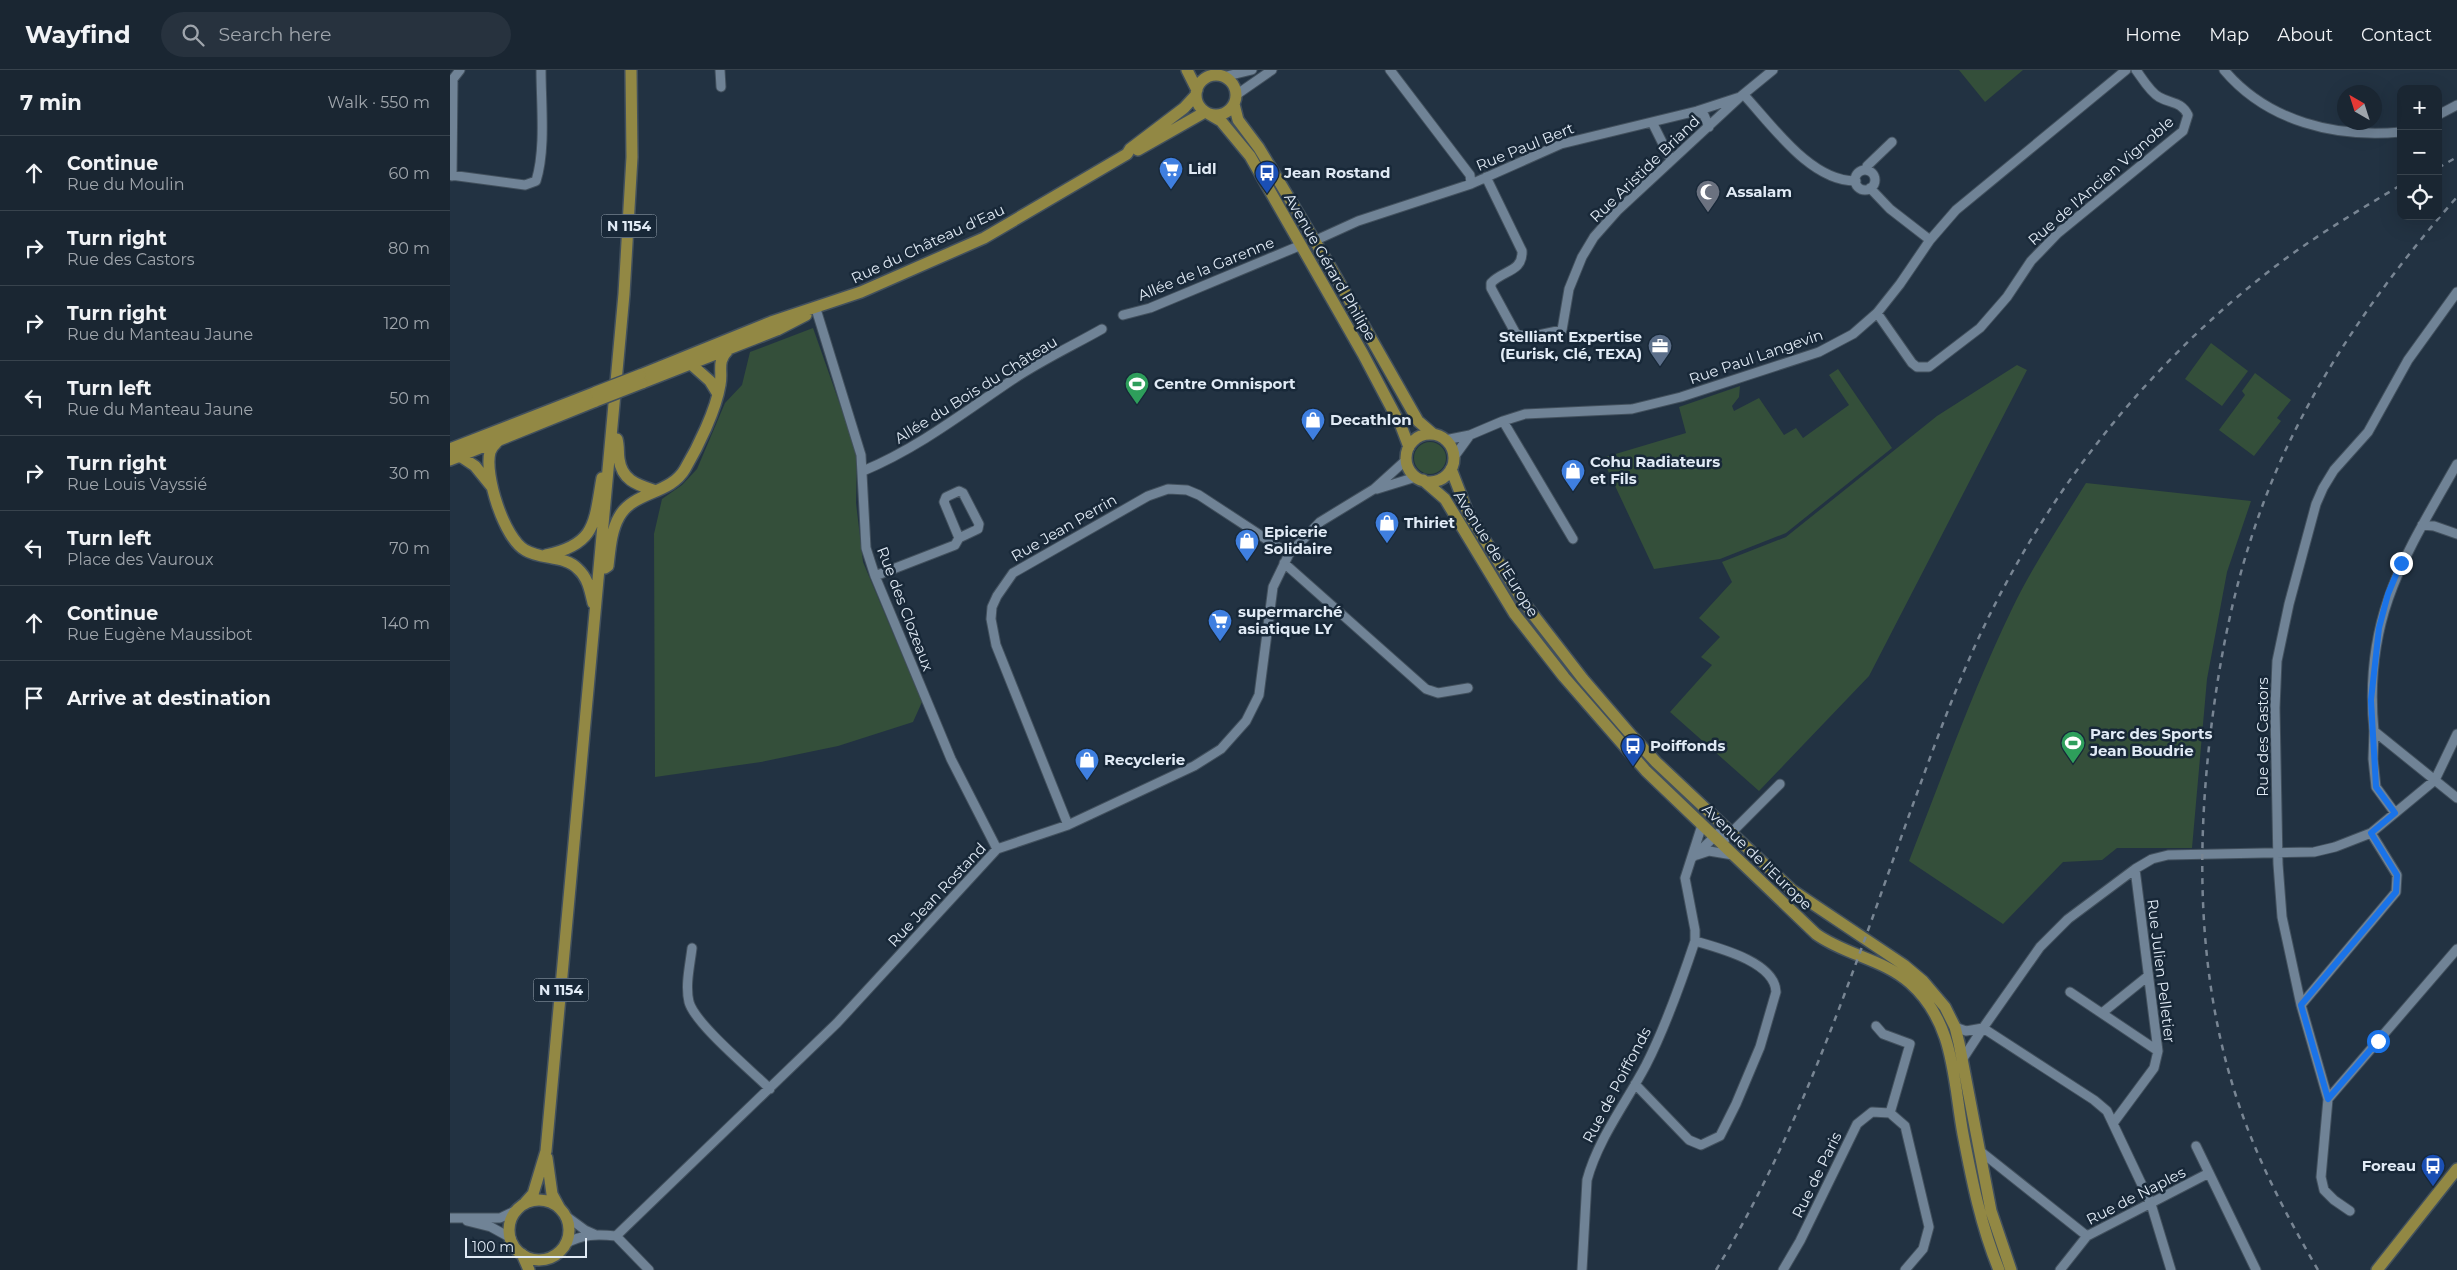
<!DOCTYPE html>
<html lang="en">
<head>
<meta charset="utf-8">
<style>
	body { margin:0; font-family:Montserrat,sans-serif; background:#27323e; color:#f1f3f6 }
	.controls { position:absolute; right:15px; top:15px; display:grid; overflow:hidden; border-radius:10px; box-shadow:0 5px 20px #0002 }
	.controls button { width:45px; height:45px; display:grid; place-items:center; padding:0; border:0; border-bottom:1px solid #38434d; background:#1a2632; color:#f1f3f6; font:25px sans-serif }
	.compass { position:absolute; left:1887px; top:15px; width:45px; height:45px; border-radius:50%; background:#1a2632; box-shadow:0 5px 20px #0002; rotate:321deg }
	.scale { position:absolute; left:15px; bottom:12px; width:122px; box-sizing:border-box; padding-left:5px; border:2px solid #e0eaf5; border-top:0; font-size:14px; line-height:18px; white-space:nowrap; color:#e0eaf5; -webkit-text-stroke:4px #182838; paint-order:stroke }
	.stop { position:absolute; width:15px; height:15px; margin:-11px; border:4px solid #1a73e8; border-radius:50%; background:#fff }
	.stop.end { background:#1a73e8; border-color:#fff; box-shadow:0 1px 5px #0008 }
	.list { margin:0; padding:0; list-style:none }
	h2 { display:flex; justify-content:space-between; align-items:center; height:65px; margin:0; padding:0 20px; font-size:21px }
	h2 small { font-size:16px; font-weight:400; color:#9fa5ac }
	.list li { display:grid; grid-template-columns:32px 1fr auto; gap:15px; align-items:center; box-sizing:border-box; height:75px; padding:0 20px; border-top:1px solid #38434d }
	.list b { display:block; font-size:19px; white-space:nowrap }
	.list p { margin:0; font-size:16px; white-space:nowrap; color:#9fa5ac }
	.list em { font-size:16px; font-style:normal; color:#9fa5ac }
	.icon { flex:none; width:28px; height:28px; fill:none; stroke:currentColor; stroke-width:2; stroke-linecap:round; stroke-linejoin:round }
	.map { position:relative; flex:none; width:2007px; height:1200px; overflow:hidden }
	header { display:flex; align-items:center; gap:30px; box-sizing:border-box; height:70px; padding:0 25px; background:#1a2632; border-bottom:1px solid #38434d }
	header strong { font-size:24px }
	nav { display:flex; gap:28px; margin-inline-start:auto; font-size:18px }
	.search { width:350px; height:45px; background:#27323e; display:flex; align-items:center; gap:12px; box-sizing:border-box; padding:0 18px; border-radius:28px; color:#9fa5ac; font-size:19px }
	main { display:flex }
	aside { flex:1; background:#1a2632 }
	.map>svg:first-child { display:block }
</style>
</head>
<body>
<header>
<strong>Wayfind</strong>
<div class="search"><svg class="icon" aria-label="search" viewBox="0 0 24 24"><circle cx="10" cy="10" r="6"/><path d="M15 15l6 6"/></svg>Search here</div>
<nav><a>Home</a><a>Map</a><a>About</a><a>Contact</a></nav>
</header>
<main>
<aside>
<h2>7 min<small>Walk · 550 m</small></h2>
<ul class="list">
<li><svg class="icon" aria-label="ahead" viewBox="0 0 24 24"><path d="M12 20V5M6 11l6-6 6 6"/></svg><div><b>Continue</b><p>Rue du Moulin</p></div><em>60 m</em></li>
<li><svg class="icon" aria-label="right" viewBox="0 0 24 24"><path d="M7 20v-9h11M14 6l5 5-5 5"/></svg><div><b>Turn right</b><p>Rue des Castors</p></div><em>80 m</em></li>
<li><svg class="icon" aria-label="right" viewBox="0 0 24 24"><path d="M7 20v-9h11M14 6l5 5-5 5"/></svg><div><b>Turn right</b><p>Rue du Manteau Jaune</p></div><em>120 m</em></li>
<li><svg class="icon" aria-label="left" viewBox="0 0 24 24"><path d="M17 20v-9H6M10 6l-5 5 5 5"/></svg><div><b>Turn left</b><p>Rue du Manteau Jaune</p></div><em>50 m</em></li>
<li><svg class="icon" aria-label="right" viewBox="0 0 24 24"><path d="M7 20v-9h11M14 6l5 5-5 5"/></svg><div><b>Turn right</b><p>Rue Louis Vayssié</p></div><em>30 m</em></li>
<li><svg class="icon" aria-label="left" viewBox="0 0 24 24"><path d="M17 20v-9H6M10 6l-5 5 5 5"/></svg><div><b>Turn left</b><p>Place des Vauroux</p></div><em>70 m</em></li>
<li><svg class="icon" aria-label="ahead" viewBox="0 0 24 24"><path d="M12 20V5M6 11l6-6 6 6"/></svg><div><b>Continue</b><p>Rue Eugène Maussibot</p></div><em>140 m</em></li>
<li><svg class="icon" aria-label="arrive" viewBox="0 0 24 24"><path d="M6 21V4h12l-3 4 3 4H6"/></svg><div><b>Arrive at destination</b></div></li>
</ul>
</aside>
<div class="map">
<svg width="2007" height="1200" viewBox="0 0 2007 1200">
	<rect width="100%" height="100%" fill="#223242"/>
	<path fill="#344f3a" d="M1509,0H1573L1535,32Z
		M363,258L407,383L406,433L413,492L472,632L463,652L388,676L311,692L205,707L204,464L212,429L232,415L247,399L275,333L292,315L300,282Z
		M1761,273L1798,301L1772,336L1735,309Z
		M1567,295L1577,300L1419,606L1309,721L1220,642L1262,595L1251,587L1270,567L1249,548L1282,512L1272,492L1336,467L1487,346Z
		M1388,299L1442,378L1336,463L1270,489L1204,499L1152,388L1236,363L1229,337L1290,316L1289,327L1282,336L1284,341L1309,328L1334,365L1346,358L1353,368L1399,335L1379,305Z
		M1805,303L1841,330L1827,348L1831,351L1804,386L1769,360L1795,325L1792,321Z
		M964 388a16 16 0 1 1 32 0a16 16 0 1 1-32 0Z
		M1636,413L1801,431L1777,502L1757,609L1742,778H1667L1652,790L1613,792L1553,854L1459,791C1492,707 1522,622 1561,541C1582,497 1610,455 1636,413Z"/>
	<g fill="none" stroke-linecap="round" stroke-linejoin="round">
		<defs>
			<path id="minor" d="M270,0L271,17
				M940,0L1020,105L1021,114
				M1774,0C1818,52 1886,68 1951,62
				M773,7L802,0
				M786,25L822,0
				M1294,25C1322,55 1361,112 1406,111
				M1247,41L1254,45L1259,57
				M1988,45L2007,35
				M1202,52L1221,90
				M1416,100L1417,96L1442,72
				M1405 110a10 10 0 1 1 20 0a10 10 0 1 1-20 0Z
				M0,105L75,115L86,111C96,79 91,34 91,0
				M2,106L3,9L10,0
				M1036,107L1072,181C1073,202 1053,200 1041,213V218L1066,264L1079,267L1112,260L1119,219L1132,187L1144,167L1167,141L1290,27
				M1420,118L1440,139L1480,170
				M864,171L908,151L1021,114L1111,74L1247,41L1290,27L1323,0
				M366,239L411,385L416,478L425,506L501,689L547,779
				M1427,243L1462,293L1467,297H1479L1530,258L1557,227L1581,191L1608,163L1733,61L1738,45C1731,31 1721,34 1709,27C1700,22 1692,8 1686,0
				M673,245L700,238L849,176
				M1053,351L1123,469
				M995,370L1020,365L1053,351L1075,344L1182,339L1231,327L1369,282L1403,264L1427,243L1450,214L1480,170L1506,140L1676,0
				M1004,387L1020,365
				M2007,394C1954,487 1913,548 1924,661L2007,728
				M413,401C468,378 513,343 562,310C590,291 622,276 652,259
				M927,419L966,407
				M1972,455L1984,456L2007,464
				M834,493L976,619L988,623L1018,618
				M425,506L505,475L509,468L528,459L529,454L513,423L509,421L496,427L494,432L509,468
				M1924,661L1923,689L1926,717L1945,743
				M618,755L546,575L541,549L542,537L547,526L563,503L698,426L718,419L737,420L749,425L839,484
				M1271,773L1330,714
				M1247,785L1259,781L1283,785
				M1243,787L1275,757
				M242,878C240,895 235,915 239,932C245,954 302,1001 320,1019
				M1620,922L1708,981
				M1851,935L1946,822L1947,805L1921,763
				M1652,943L1698,906
				M1426,956L1433,964L1460,974L1440,1043
				M1505,957L1516,961L1533,958L1590,877L1618,849L1685,799L1702,789L1718,785L1864,782L1885,777L1921,763L1985,710L2007,664
				M1512,990L1533,958L1644,1030L1657,1041L1701,1134L1721,1200
				M1185,1014L1239,1070L1251,1075L1270,1066L1286,1034L1310,977L1326,922C1325,892 1269,878 1245,871
				M1878,1029L2007,879
				M1440,1043L1455,1056L1479,1157L1473,1179L1455,1200
				M1664,1052L1704,998L1708,981L1685,799
				M1746,1076L1806,1200
				M1530,1081L1637,1166
				M1900,1141L1884,1130L1874,1120L1871,1107L1878,1029L1851,935L1832,847L1828,794L1825,638L1827,591L1839,534L1866,434L1873,418L1884,400L1918,362L1958,290L2007,222
				M116,1146L135,1160L144,1164
				M0,1148H50L67,1140
				M17,1151L41,1157L61,1168
				M166,1166L199,1200
				M115,1174C132,1164 147,1164 166,1166L387,953L547,779L618,755L744,696L771,679L796,651L809,625L823,517L839,484L870,452L924,419L956,390
				M1132,1200L1137,1110C1148,1069 1176,1033 1196,995C1216,956 1231,913 1245,871V860L1235,808L1252,755
				M1333,1200L1350,1171L1407,1054L1422,1042L1440,1043
				M1610,1200L1637,1166L1759,1103"/>
			<path id="major" d="M737,0L747,20
				M746 25a20 20 0 1 1 40 0a20 20 0 1 1-40 0Z
				M784,34L788,50L809,78L881,198L968,351L983,364
				M759,44L771,51L800,86L913,284L951,356L959,377
				M688,80L755,42
				M242,295L260,311L268,324
				M190,305L321,252L411,222L534,168L677,84L680,79L734,38L746,25
				M192,313L327,260L356,245
				M956 388a24 24 0 1 1 48 0a24 24 0 1 1-48 0Z
				M167,369C169,376 168,383 169,389C172,411 188,415 206,421
				M49,370C45,374 42,376 40,382C34,405 54,468 75,480C91,490 115,485 128,499C138,508 140,520 143,533
				M0,379L146,322
				M10,386L25,396L42,417
				M0,390L146,331
				M1001,399L1018,443L1075,534L1133,609L1182,666L1206,692L1342,820L1454,895L1473,911L1495,937L1505,957L1509,973L1541,1141L1561,1200
				M973,410L995,429L1064,543L1114,607L1196,701L1366,864C1395,885 1433,889 1460,913C1505,953 1503,1010 1513,1064C1522,1111 1531,1156 1549,1200
				M96,485C147,474 144,452 152,408
				M155,498L158,496C160,480 161,461 169,447C183,421 220,425 235,399C248,377 266,340 270,315C273,301 266,292 278,280
				M97,1088L102,1124L109,1137
				M59 1160a30 30 0 1 1 60 0a30 30 0 1 1-60 0Z
				M75,1133L83,1124L96,1081L174,224L182,87L181,0
				M72,1184L79,1200
				M1927,1200L2007,1099"/>
		</defs>
		<use href="#minor" stroke="#42505d" stroke-width="11"/>
		<use href="#major" stroke="#42505d" stroke-width="14"/>
		<use href="#minor" stroke="#708396" stroke-width="9"/>
		<use href="#major" stroke="#928844" stroke-width="11"/>
		<path stroke="#788593" stroke-width="2.5" stroke-dasharray="6 6" stroke-linecap="butt" d="M1988,98L2007,87
			M1266,1200C1351,1060 1402,904 1457,751C1478,693 1499,634 1524,578C1591,430 1690,302 1818,202C1860,169 1906,142 1951,115
			M1868,1200C1836,1145 1806,1088 1786,1026C1747,905 1746,777 1762,651C1774,556 1796,464 1837,377C1880,286 1941,202 2007,127"/>
		<defs>
			<path id="major-bridge" d="M146,322L190,305
				M146,331L192,313"/>
		</defs>
		<use href="#major-bridge" stroke="#42505d" stroke-width="14" stroke-linecap="butt"/>
		<use href="#major-bridge" stroke="#928844" stroke-width="11"/>
	</g>
	<g fill="none" stroke-linecap="round" stroke-linejoin="round">
		<path stroke="#1a73e8" stroke-width="6" d="M1928,971L1878,1029L1851,935L1946,822L1947,805L1921,763L1945,743L1926,717L1921,630L1929,558L1938,524L1951,493"/>
	</g>
	<defs>
		<symbol id="supermarket-pin" viewBox="-11 -11 22 30"><path d="M0 17L-7.5 6A9.5 9.5 0 1 1 7.5 6Z" fill="#3f7fe0" stroke="#182838"/><path d="M-6-5.5h2.5l.6 2H6L4.5 2H-2.5L-4.4-4H-6ZM-1.5 3.2a1.3 1.3 0 1 0 .1 0ZM3 3.2a1.3 1.3 0 1 0 .1 0Z" fill="#fff"/></symbol>
		<symbol id="bus-pin" viewBox="-11 -11 22 30"><path d="M0 17L-7.5 6A9.5 9.5 0 1 1 7.5 6Z" fill="#1a4fb4" stroke="#182838"/><path d="M-5-6H5V4H4V6H2V4H-2V6H-4V4H-5ZM-3.5-4V0h7V-4ZM-3.5 1.2v1.5H-2V1.2ZM2 1.2v1.5H3.5V1.2Z" fill="#fff"/></symbol>
		<symbol id="mosque-pin" viewBox="-11 -11 22 30"><path d="M0 17L-7.5 6A9.5 9.5 0 1 1 7.5 6Z" fill="#6b7280" stroke="#182838"/><path d="M3.5-4.9A6 6 0 1 0 3.5 4.9A5 5 0 1 1 3.5-4.9Z" fill="#fff"/></symbol>
		<symbol id="office-pin" viewBox="-11 -11 22 30"><path d="M0 17L-7.5 6A9.5 9.5 0 1 1 7.5 6Z" fill="#5c6f8a" stroke="#182838"/><path d="M-6-3h4V-5.5h4V-3h4V5H-6ZM-1-4.5V-3h2v-1.5ZM-6 0V1H6V0Z" fill="#fff"/></symbol>
		<symbol id="stadium-pin" viewBox="-11 -11 22 30"><path d="M0 17L-7.5 6A9.5 9.5 0 1 1 7.5 6Z" fill="#2e9e5b" stroke="#182838"/><path d="M0-5a6.5 5 0 1 0 0 10a6.5 5 0 1 0 0-10ZM-3.5-1.8h7v3.6h-7Z" fill="#fff"/></symbol>
		<symbol id="shop-pin" viewBox="-11 -11 22 30"><path d="M0 17L-7.5 6A9.5 9.5 0 1 1 7.5 6Z" fill="#3f7fe0" stroke="#182838"/><path d="M-5-2.5h2.3a2.7 3.5 0 0 1 5.4 0H5L5.5 6h-11ZM-1.5-2.5h3a1.5 2.3 0 0 0-3 0Z" fill="#fff"/></symbol>
	</defs>
	<g fill-rule="evenodd">
		<use href="#supermarket-pin" x="707" y="85" width="28" height="38"/>
		<use href="#bus-pin" x="803" y="89" width="28" height="38"/>
		<use href="#mosque-pin" x="1244" y="108" width="28" height="38"/>
		<use href="#office-pin" x="1196" y="262" width="28" height="38"/>
		<use href="#stadium-pin" x="673" y="300" width="28" height="38"/>
		<use href="#shop-pin" x="849" y="336" width="28" height="38"/>
		<use href="#shop-pin" x="1109" y="387" width="28" height="38"/>
		<use href="#shop-pin" x="923" y="439" width="28" height="38"/>
		<use href="#shop-pin" x="783" y="457" width="28" height="38"/>
		<use href="#supermarket-pin" x="756" y="537" width="28" height="38"/>
		<use href="#stadium-pin" x="1609" y="659" width="28" height="38"/>
		<use href="#bus-pin" x="1169" y="662" width="28" height="38"/>
		<use href="#shop-pin" x="623" y="676" width="28" height="38"/>
		<use href="#bus-pin" x="1969" y="1082" width="28" height="38"/>
	</g>
	<g text-anchor="middle" stroke-width="5" stroke-linejoin="round" paint-order="stroke">
		<g fill="#182838" stroke="#a4b0bc" stroke-width="1">
			<rect x="151.5" y="144.5" width="55" height="23" rx="4"/>
			<rect x="83.5" y="908.5" width="55" height="23" rx="4"/>
		</g>
		<g font-size="14" font-weight="bold" fill="#e0eaf5">
			<text x="179" y="161">N 1154</text>
			<text x="111" y="925">N 1154</text>
		</g>
		<g font-size="15" fill="#e0eaf5" stroke="#182838">
			<text transform="translate(1075 77) rotate(-22)" y="5">Rue Paul Bert</text>
			<text transform="translate(1195 99) rotate(-44)" y="5">Rue Aristide Briand</text>
			<text transform="translate(1651 111) rotate(-41)" y="5">Rue de l'Ancien Vignoble</text>
			<text transform="translate(478 174) rotate(-25)" y="5">Rue du Château d'Eau</text>
			<text transform="translate(880 197) rotate(60)" y="5">Avenue Gérard Philipe</text>
			<text transform="translate(756 199) rotate(-22)" y="5">Allée de la Garenne</text>
			<text transform="translate(1306 287) rotate(-19)" y="5">Rue Paul Langevin</text>
			<text transform="translate(526 320) rotate(-32)" y="5">Allée du Bois du Château</text>
			<text transform="translate(614 458) rotate(-30)" y="5">Rue Jean Perrin</text>
			<text transform="translate(1046 484) rotate(58)" y="5">Avenue de l'Europe</text>
			<text transform="translate(455 539) rotate(69)" y="5">Rue des Clozeaux</text>
			<text transform="translate(1813 667) rotate(-90)" y="5">Rue des Castors</text>
			<text transform="translate(1307 787) rotate(44)" y="5">Avenue de l'Europe</text>
			<text transform="translate(487 825) rotate(-47)" y="5">Rue Jean Rostand</text>
			<text transform="translate(1711 901) rotate(83)" y="5">Rue Julien Pelletier</text>
			<text transform="translate(1167 1015) rotate(-62)" y="5">Rue de Poiffonds</text>
			<text transform="translate(1367 1105) rotate(-64)" y="5">Rue de Paris</text>
			<text transform="translate(1686 1126) rotate(-27)" y="5">Rue de Naples</text>
		</g>
		<g font-size="15" font-weight="bold" fill="#e0eaf5" stroke="#182838" text-anchor="start">
			<text x="738" y="104">Lidl</text>
			<text x="834" y="108">Jean Rostand</text>
			<text x="1276" y="127">Assalam</text>
			<text x="1192" y="272" text-anchor="end">Stelliant Expertise<tspan x="1192" dy="17">(Eurisk, Clé, TEXA)</tspan></text>
			<text x="704" y="319">Centre Omnisport</text>
			<text x="880" y="355">Decathlon</text>
			<text x="1140" y="397">Cohu Radiateurs<tspan x="1140" dy="17">et Fils</tspan></text>
			<text x="954" y="458">Thiriet</text>
			<text x="814" y="467">Epicerie<tspan x="814" dy="17">Solidaire</tspan></text>
			<text x="788" y="547">supermarché<tspan x="788" dy="17">asiatique LY</tspan></text>
			<text x="1640" y="669">Parc des Sports<tspan x="1640" dy="17">Jean Boudrie</tspan></text>
			<text x="1200" y="681">Poiffonds</text>
			<text x="654" y="695">Recyclerie</text>
			<text x="1966" y="1101" text-anchor="end">Foreau</text>
		</g>
	</g>
</svg>
<div class="controls">
<button>+</button>
<button>−</button>
<button><svg class="icon" aria-label="locate" viewBox="0 0 24 24"><circle cx="12" cy="12" r="6"/><path d="M12 2v4M12 18v4M2 12h4M18 12h4"/></svg></button>
</div>
<svg class="compass" viewBox="-18 -18 36 36"><path d="M0-13l5 13h-10z" fill="#e53935"/><path d="M0 13l5-13h-10z" fill="#9fa5ac"/></svg>
<div class="scale">100 m</div>
<div class="stop" style="left:1928px;top:971px"></div>
<div class="stop end" style="left:1951px;top:493px"></div>
</div>
</main>
</body>
</html>
